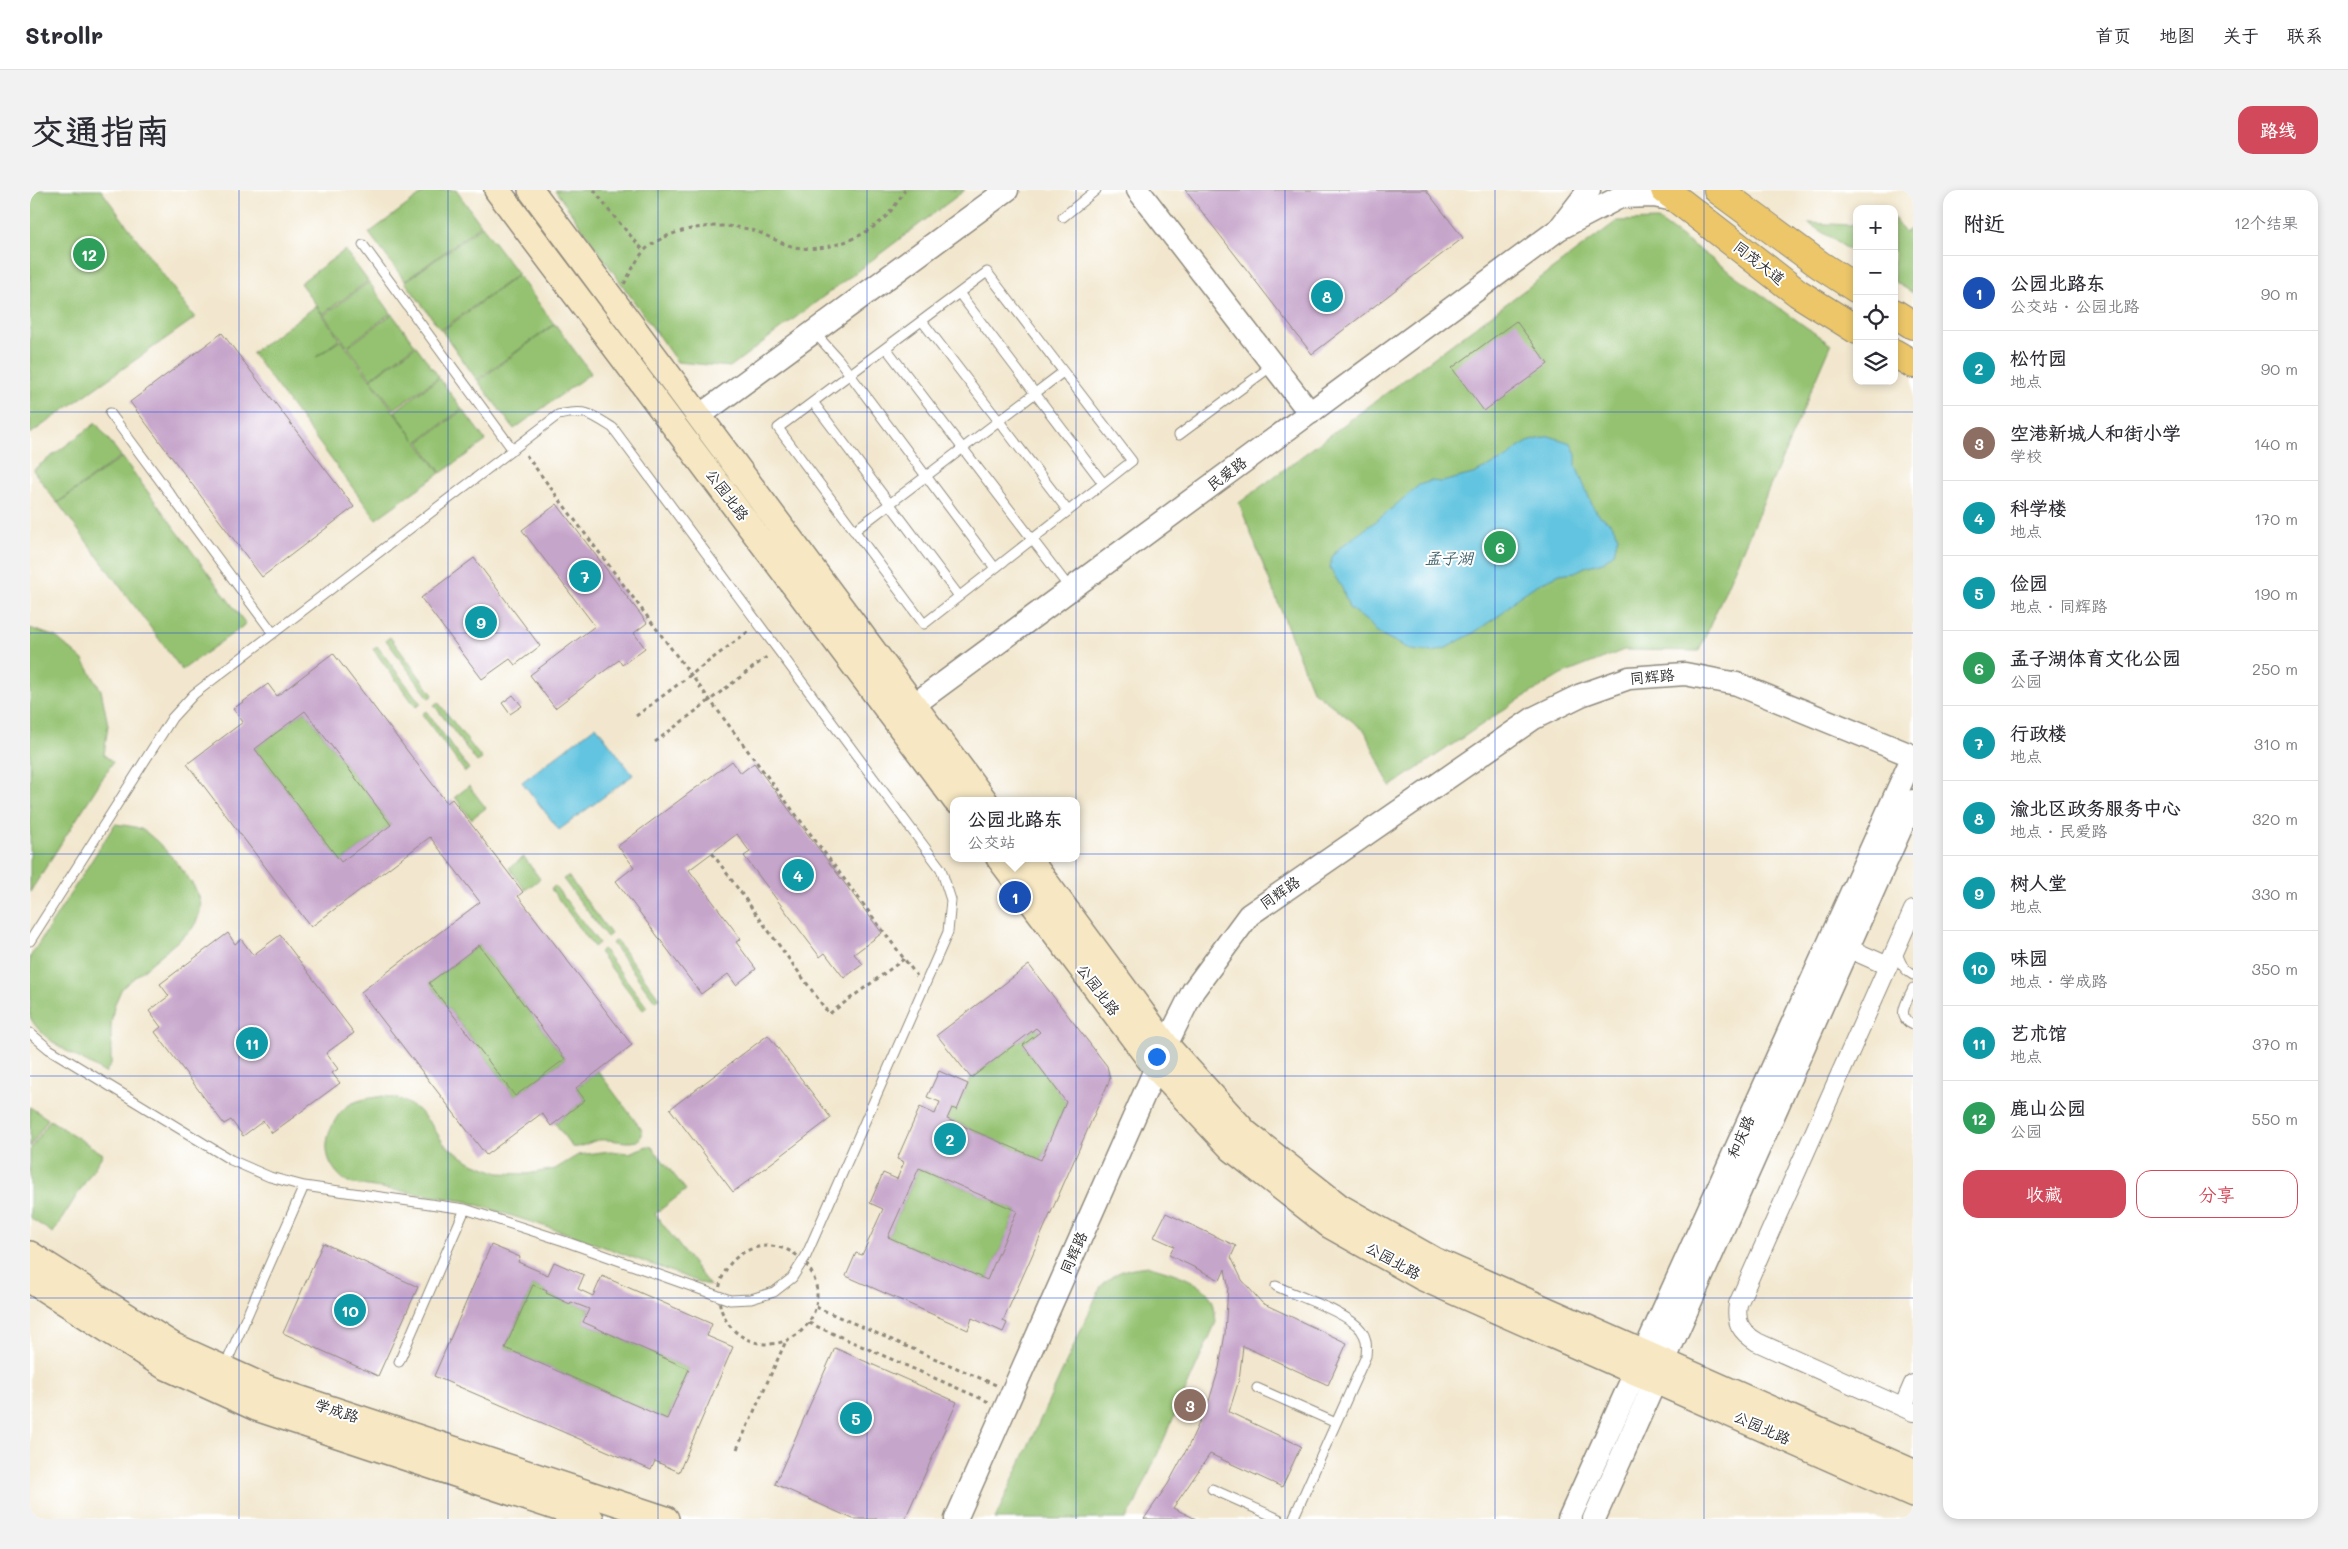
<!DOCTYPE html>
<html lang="zh">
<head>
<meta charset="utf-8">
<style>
	body { margin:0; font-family:Mali,"LXGW WenKai TC",sans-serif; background:#f2f2f3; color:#2b2b33 }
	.controls { position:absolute; right:15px; top:15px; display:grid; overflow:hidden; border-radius:10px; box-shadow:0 2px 8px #0003 }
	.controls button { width:45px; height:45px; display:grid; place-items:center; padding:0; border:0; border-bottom:1px solid #e1e1e2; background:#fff; color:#2b2b33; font:25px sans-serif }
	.you { position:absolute; left:1126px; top:866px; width:18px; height:18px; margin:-12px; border:4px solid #fff; border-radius:50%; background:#1a73e8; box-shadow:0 0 0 8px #1a73e833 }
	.badge { display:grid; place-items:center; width:32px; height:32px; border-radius:50%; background:#d1495b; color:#fff; font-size:16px; font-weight:700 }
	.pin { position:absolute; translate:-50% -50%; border:2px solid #fff; box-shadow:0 1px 5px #0006 }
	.popup { position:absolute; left:920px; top:607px; width:130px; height:65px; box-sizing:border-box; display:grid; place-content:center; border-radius:10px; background:#fff; filter:drop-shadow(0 1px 4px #0005); font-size:16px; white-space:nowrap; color:#7c7c81 }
	.popup b { font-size:19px; color:#2b2b33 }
	.popup::after { content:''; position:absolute; left:50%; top:100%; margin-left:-10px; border:10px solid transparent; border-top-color:#fff }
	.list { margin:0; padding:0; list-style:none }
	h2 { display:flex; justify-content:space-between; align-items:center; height:65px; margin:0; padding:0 20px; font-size:21px }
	h2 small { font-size:16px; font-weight:400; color:#7c7c81 }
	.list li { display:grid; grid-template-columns:32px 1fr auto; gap:15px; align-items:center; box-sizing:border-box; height:75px; padding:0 20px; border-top:1px solid #e1e1e2 }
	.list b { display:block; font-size:19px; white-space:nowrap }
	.list p { margin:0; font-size:16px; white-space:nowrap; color:#7c7c81 }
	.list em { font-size:16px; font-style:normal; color:#7c7c81 }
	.actions { display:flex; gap:10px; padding:15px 20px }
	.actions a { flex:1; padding:11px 0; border:1px solid #d1495b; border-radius:15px; text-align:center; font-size:18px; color:#d1495b }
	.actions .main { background:#d1495b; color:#fff }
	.icon { flex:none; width:28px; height:28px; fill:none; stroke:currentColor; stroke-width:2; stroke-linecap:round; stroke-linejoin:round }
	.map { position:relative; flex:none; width:1883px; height:1329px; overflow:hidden; border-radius:15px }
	header { display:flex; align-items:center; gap:30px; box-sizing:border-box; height:70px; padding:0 25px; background:#fff; border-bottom:1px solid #e1e1e2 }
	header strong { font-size:24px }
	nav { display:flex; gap:28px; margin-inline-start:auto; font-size:18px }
	.intro { display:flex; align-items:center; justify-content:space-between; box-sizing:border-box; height:120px; padding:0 30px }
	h1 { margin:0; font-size:35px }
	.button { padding:12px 22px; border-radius:15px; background:#d1495b; color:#fff; font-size:18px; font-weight:700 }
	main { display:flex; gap:30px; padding:0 30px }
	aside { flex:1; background:#fff; border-radius:15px; box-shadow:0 2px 8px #0003 }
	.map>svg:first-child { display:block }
</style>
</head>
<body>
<header>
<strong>Strollr</strong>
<nav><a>首页</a><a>地图</a><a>关于</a><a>联系</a></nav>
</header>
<div class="intro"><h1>交通指南</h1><a class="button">路线</a></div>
<main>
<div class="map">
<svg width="1883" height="1329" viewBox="0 0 1883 1329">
	<rect width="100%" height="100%" fill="#fff"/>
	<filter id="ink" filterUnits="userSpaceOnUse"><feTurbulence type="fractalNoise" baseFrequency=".02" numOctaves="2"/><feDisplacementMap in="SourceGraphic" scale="10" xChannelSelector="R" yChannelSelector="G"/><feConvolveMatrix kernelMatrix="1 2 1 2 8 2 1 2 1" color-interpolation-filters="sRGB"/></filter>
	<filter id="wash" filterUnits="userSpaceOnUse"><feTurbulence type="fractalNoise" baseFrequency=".0096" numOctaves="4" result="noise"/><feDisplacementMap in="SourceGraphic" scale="20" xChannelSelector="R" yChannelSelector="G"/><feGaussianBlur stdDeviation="1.12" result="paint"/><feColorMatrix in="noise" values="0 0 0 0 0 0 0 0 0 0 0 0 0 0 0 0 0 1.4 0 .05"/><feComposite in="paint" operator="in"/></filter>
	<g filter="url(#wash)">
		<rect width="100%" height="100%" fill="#f2e7ce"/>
		<path fill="#94c271" stroke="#60764e" d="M0,0H71L165,128L0,244Z
			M397,0H426L451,35L375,91L339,43Z
			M525,0H935L700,177L647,172Z
			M1864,28L1875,43L1883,37V103L1864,91Z
			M1628,30L1801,155L1669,461L1594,460L1531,485L1482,514L1360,597L1335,541L1282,500L1209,313L1587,31Z
			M1827,31V65L1778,33L1821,35Z
			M452,36L488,84L411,140L375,92Z
			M315,60L338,91L293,124L270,93Z
			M488,85L524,134L447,190L412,141Z
			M339,92L361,123L317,156L294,125Z
			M286,116L310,149L286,167L311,150L385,250L365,221L409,188L432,219L387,252L410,283L346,329L222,163Z
			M362,124L385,155L341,188L318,157Z
			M525,134L561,183L484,239L448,191Z
			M386,156L409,187L364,219L341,189Z
			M433,220L456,251L411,283L389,252Z
			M66,233L91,266L27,313L3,280Z
			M92,267L216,434L152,480L28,313Z
			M0,438L26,447L53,470L71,500L78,535L74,565L83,572L0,702Z
			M360,447L403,505L399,508L356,450Z
			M347,456L391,514L386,517L343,459Z
			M408,512L452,569L447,572L404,515Z
			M275,521L361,635L311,672L225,559Z
			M396,521L439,579L435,582L392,524Z
			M439,596L456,618L441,629L425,607Z
			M85,634C93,635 104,636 111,639C128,648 166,692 170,710C173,720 167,731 162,739L92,798L84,816L81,835V874L75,883C51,868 13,853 0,827V767Z
			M494,667L510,689L495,700L479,678Z
			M538,686L581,744L577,747L533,689Z
			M525,696L569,753L564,757L521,699Z
			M586,750L629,808L625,811L582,753Z
			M449,755L535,869L485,906L399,793Z
			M573,759L617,817L613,820L569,762Z
			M1006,838L1010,842L993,855L1036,912L1011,970L917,929L922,918L927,919L941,888Z
			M568,881L612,940V945L608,951C595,954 583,949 569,950C560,951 551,959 542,957L525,933L555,910L546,898Z
			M353,906L372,910L387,919L401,934L414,954L440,972L469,983L497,984L525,979L548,965L580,961L599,963L617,956L622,957L656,1000L625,1024L680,1096L539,1044L435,1011L318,993C298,978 291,959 302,936C306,928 311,920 319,915C329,909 341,908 353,906Z
			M0,917L18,929L0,957Z
			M20,930L73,964L23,1043L0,1028V960Z
			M889,978L987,1021L957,1090L858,1047Z
			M1120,1076C1140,1082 1174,1090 1183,1112C1185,1118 1185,1126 1186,1132L1103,1319L1095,1329H965L1071,1096C1087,1080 1098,1078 1120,1076Z
			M503,1095L517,1101L516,1103L539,1114L541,1112L559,1119L553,1132L659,1179L637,1229L475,1158Z"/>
		<path fill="#62c4e0" stroke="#467886" d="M1519,246L1541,253L1546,264V276L1563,317L1570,326L1582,334L1588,346L1584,363L1573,372L1555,377L1545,382L1530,384L1505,396L1487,408L1471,424L1445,442L1416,458L1404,462L1381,460L1348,443L1339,433L1319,418L1312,398L1300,378L1302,367L1308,359L1354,325L1389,295L1401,291L1412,292L1443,284L1477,268L1488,258L1498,252Z
			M566,536L603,585L529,640L492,592Z"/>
		<g id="blocks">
			<path fill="#c6a5cb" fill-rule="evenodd" d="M1155,0H1396L1433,48L1282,164Z
				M1486,131L1518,174L1454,221L1422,178Z
				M192,143L324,317L232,387L100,212Z
				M527,314L617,433L604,443L615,458L592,475L589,470L525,518L500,485L565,436L492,340Z
				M444,368L510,456L485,475L480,469L452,489L391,408Z
				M303,463L417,613L422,609L493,702L488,706L602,855L546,898L555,910L521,936L512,923L456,965L331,802L450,712L400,647L281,737L157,574L213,532L203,519L238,494L247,506ZM275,521L361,635L311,672L225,559ZM449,755L535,869L485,906L399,793Z
				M483,505L492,516L480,524L472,513Z
				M702,571L711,583L724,573L852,743L824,764L833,774L814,788L795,763L790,767L714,666L720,662L707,644L659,680L711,749L706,752L726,779L706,795L698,784L671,804L586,691L604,677L588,656Z
				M198,743L205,754L211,749L223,765L250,745L324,843L296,863L308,879L302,883L310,893L242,943L233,931L213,946L201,930L194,934L125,842L131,837L119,821L139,806L130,794Z
				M999,775L1077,876L1080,889L973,1131L977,1133L973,1142L942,1128L938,1140L816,1086L826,1063L832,1065L853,1019L840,1013L853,983L867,989L874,972L867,969L890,917L905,924L910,912L897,907L909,881L938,894L927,920L922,918L917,929L1011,970L1036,912L993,855L1010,842L1006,838L941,888L907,845ZM889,978L987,1021L957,1090L858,1047Z
				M738,845L801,928L703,1002L640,919Z
				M1136,1023L1206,1056L1201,1067L1212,1090L1232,1113L1317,1153L1298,1195L1213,1156L1209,1190L1199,1222L1271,1256L1252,1297L1180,1264L1143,1318L1166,1329H1114L1138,1294L1158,1257L1179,1211L1189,1178L1195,1144L1198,1096L1195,1079L1190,1090L1139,1065L1144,1056L1124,1047Z
				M293,1053L388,1097L348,1186L253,1143Z
				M461,1055L490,1067L488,1072L518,1085L524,1072L554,1085L548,1099L563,1106L572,1086L682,1134L677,1146L703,1157L649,1282L625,1271L621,1280L404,1186ZM503,1095L517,1101L516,1103L540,1114L541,1112L559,1119L553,1132L659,1179L637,1229L475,1158Z
				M805,1158L927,1212L875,1329H823L745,1294Z"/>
		</g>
	</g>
	<g filter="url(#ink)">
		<use href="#blocks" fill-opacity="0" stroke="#8e897c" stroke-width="1"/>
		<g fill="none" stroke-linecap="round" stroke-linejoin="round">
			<defs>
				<path id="service" d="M1033,27L1066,0
					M333,55L483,260
					M957,82L1102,271L894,434L748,238Z
					M929,103L1073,293
					M892,131L1038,321
					M784,142L809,170L965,378
					M856,158L1041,400
					M783,212L929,406
					M80,223L243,443
					M1149,245L1243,175
					M824,341L1033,182
					M0,751L142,528L164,504L528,225C556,219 560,223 583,238L911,679L921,710L918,742L776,1066L762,1088L744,1102L721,1109L700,1110L534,1051L435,1019L274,996L240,987L201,970L19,859L0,843
					M1867,762C1870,772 1873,779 1883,785
					M1883,798C1877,812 1865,827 1883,835
					M1246,1096C1267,1106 1319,1123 1331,1140C1337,1148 1337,1156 1336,1166L1263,1329
					M369,1172L435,1019
					M195,1176L274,996
					M1227,1198L1306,1233
					M1182,1299L1249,1329"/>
				<path id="minor" d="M1883,720L1708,1114C1705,1133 1711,1142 1727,1152L1883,1222
					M1806,753L1858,776
					M1873,1217L1883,1194"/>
				<path id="tertiary" d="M1108,0L1280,223
					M1559,0L1529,39L1590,7L1624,6L1649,11
					M669,226L977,0
					M870,525L1529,39
					M926,1329L1136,855L1163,801L1219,725L1504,528L1551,505L1599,488L1655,484L1707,494L1883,566
					M1539,1329L1883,566
					M1564,1329L1883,611"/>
				<path id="secondary" d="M467,0L926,611
					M501,0L955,611
					M969,668L1125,877L1202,959L1299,1035L1393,1088L1883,1305
					M998,668L1136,855L1215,942L1310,1017L1404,1070L1883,1282
					M0,1064L144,1156L235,1197L636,1329
					M0,1090L134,1176L226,1218L561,1329"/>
				<path id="primary" d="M1635,0L1768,103L1827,140
					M1688,0L1790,75L1827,99
					M1864,123L1883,135
					M1864,163L1883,174"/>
			</defs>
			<use href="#service" stroke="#8e897c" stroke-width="11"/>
			<use href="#minor" stroke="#8e897c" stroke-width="20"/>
			<use href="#tertiary" stroke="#8e897c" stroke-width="25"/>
			<use href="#secondary" stroke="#8e897c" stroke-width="28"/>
			<use href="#primary" stroke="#8e897c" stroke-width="30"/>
			<path stroke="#8e897c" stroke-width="3" stroke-dasharray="4 4" stroke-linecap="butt" d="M564,0L580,22L614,61
				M594,94C600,84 606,70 614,61C638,37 690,31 722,40C739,45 752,56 771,58C795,61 827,50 846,35C859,26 867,13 875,0
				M496,265L887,786
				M606,526L719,441
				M625,552L738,466
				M682,663L799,824L874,769
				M689 1105a49 49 0 1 1 98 0a49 49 0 1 1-98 0Z
				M786,1117L966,1195
				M779,1133L959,1212
				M707,1259L756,1151"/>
			<use href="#service" stroke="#fff" stroke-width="9"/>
			<use href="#minor" stroke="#fff" stroke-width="18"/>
			<use href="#tertiary" stroke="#fff" stroke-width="22"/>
			<use href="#secondary" stroke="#f7e8c3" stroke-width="25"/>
			<use href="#primary" stroke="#ecc669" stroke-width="28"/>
		</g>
	</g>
	<path fill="none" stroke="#1d4ed8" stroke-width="1" stroke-opacity="0.55" d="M209,0V1329M418,0V1329M628,0V1329M837,0V1329M1046,0V1329M1255,0V1329M1465,0V1329M1674,0V1329M0,222H1883M0,443H1883M0,664H1883M0,886H1883M0,1108H1883"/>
	<g text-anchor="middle" stroke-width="4" stroke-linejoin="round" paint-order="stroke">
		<g font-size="15" fill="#2b2b2b" stroke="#fff">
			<text transform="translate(1729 73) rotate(38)" y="5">同茂大道</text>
			<text transform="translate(1197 284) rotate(-37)" y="5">民爱路</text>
			<text transform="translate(697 305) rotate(53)" y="5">公园北路</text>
			<text transform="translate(1622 487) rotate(-5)" y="5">同辉路</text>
			<text transform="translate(1250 703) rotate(-35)" y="5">同辉路</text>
			<text transform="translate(1068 800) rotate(53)" y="5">公园北路</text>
			<text transform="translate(1711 947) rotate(-66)" y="5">和庆路</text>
			<text transform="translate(1044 1063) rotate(-66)" y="5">同辉路</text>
			<text transform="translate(1363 1071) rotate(29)" y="5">公园北路</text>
			<text transform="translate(307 1221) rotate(18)" y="5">学成路</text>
			<text transform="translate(1732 1238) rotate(24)" y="5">公园北路</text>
		</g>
		<g font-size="16" font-style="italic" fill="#3e616a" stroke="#fff">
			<text x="1419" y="374">孟子湖</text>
		</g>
	</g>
</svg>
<div class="controls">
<button>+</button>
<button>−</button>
<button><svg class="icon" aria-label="locate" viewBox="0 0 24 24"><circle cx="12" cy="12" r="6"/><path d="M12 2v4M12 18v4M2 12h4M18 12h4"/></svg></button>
<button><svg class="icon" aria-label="layers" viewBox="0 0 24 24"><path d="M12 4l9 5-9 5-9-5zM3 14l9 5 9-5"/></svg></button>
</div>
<div class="you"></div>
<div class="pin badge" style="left:985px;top:707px;background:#1a4fb4">1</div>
<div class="popup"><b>公园北路东</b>公交站</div>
<div class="pin badge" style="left:920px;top:949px;background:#0f9aa8">2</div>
<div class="pin badge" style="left:1160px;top:1215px;background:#8d6e63">3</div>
<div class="pin badge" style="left:768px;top:685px;background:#0f9aa8">4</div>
<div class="pin badge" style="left:826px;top:1228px;background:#0f9aa8">5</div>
<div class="pin badge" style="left:1470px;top:357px;background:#2e9e5b">6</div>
<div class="pin badge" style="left:555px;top:386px;background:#0f9aa8">7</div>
<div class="pin badge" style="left:1297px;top:106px;background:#0f9aa8">8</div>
<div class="pin badge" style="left:451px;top:432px;background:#0f9aa8">9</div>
<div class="pin badge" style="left:320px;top:1120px;background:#0f9aa8">10</div>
<div class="pin badge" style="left:222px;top:853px;background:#0f9aa8">11</div>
<div class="pin badge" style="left:59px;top:64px;background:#2e9e5b">12</div>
</div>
<aside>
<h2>附近<small>12个结果</small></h2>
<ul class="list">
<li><span class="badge" style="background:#1a4fb4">1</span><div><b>公园北路东</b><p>公交站 · 公园北路</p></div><em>90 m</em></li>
<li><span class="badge" style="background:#0f9aa8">2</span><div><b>松竹园</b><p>地点</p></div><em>90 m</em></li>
<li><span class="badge" style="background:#8d6e63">3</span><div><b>空港新城人和街小学</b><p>学校</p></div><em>140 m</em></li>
<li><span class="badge" style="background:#0f9aa8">4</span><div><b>科学楼</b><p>地点</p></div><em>170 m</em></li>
<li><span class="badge" style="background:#0f9aa8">5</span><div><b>俭园</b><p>地点 · 同辉路</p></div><em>190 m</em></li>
<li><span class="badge" style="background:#2e9e5b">6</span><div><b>孟子湖体育文化公园</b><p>公园</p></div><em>250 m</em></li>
<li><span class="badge" style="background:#0f9aa8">7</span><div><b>行政楼</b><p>地点</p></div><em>310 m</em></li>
<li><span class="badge" style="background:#0f9aa8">8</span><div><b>渝北区政务服务中心</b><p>地点 · 民爱路</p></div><em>320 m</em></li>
<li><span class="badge" style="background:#0f9aa8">9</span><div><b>树人堂</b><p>地点</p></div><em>330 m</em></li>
<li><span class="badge" style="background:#0f9aa8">10</span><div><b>味园</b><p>地点 · 学成路</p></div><em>350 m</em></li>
<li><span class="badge" style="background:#0f9aa8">11</span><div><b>艺术馆</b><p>地点</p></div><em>370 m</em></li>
<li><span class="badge" style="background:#2e9e5b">12</span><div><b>鹿山公园</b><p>公园</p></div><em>550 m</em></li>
</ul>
<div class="actions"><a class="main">收藏</a><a>分享</a></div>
</aside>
</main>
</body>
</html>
